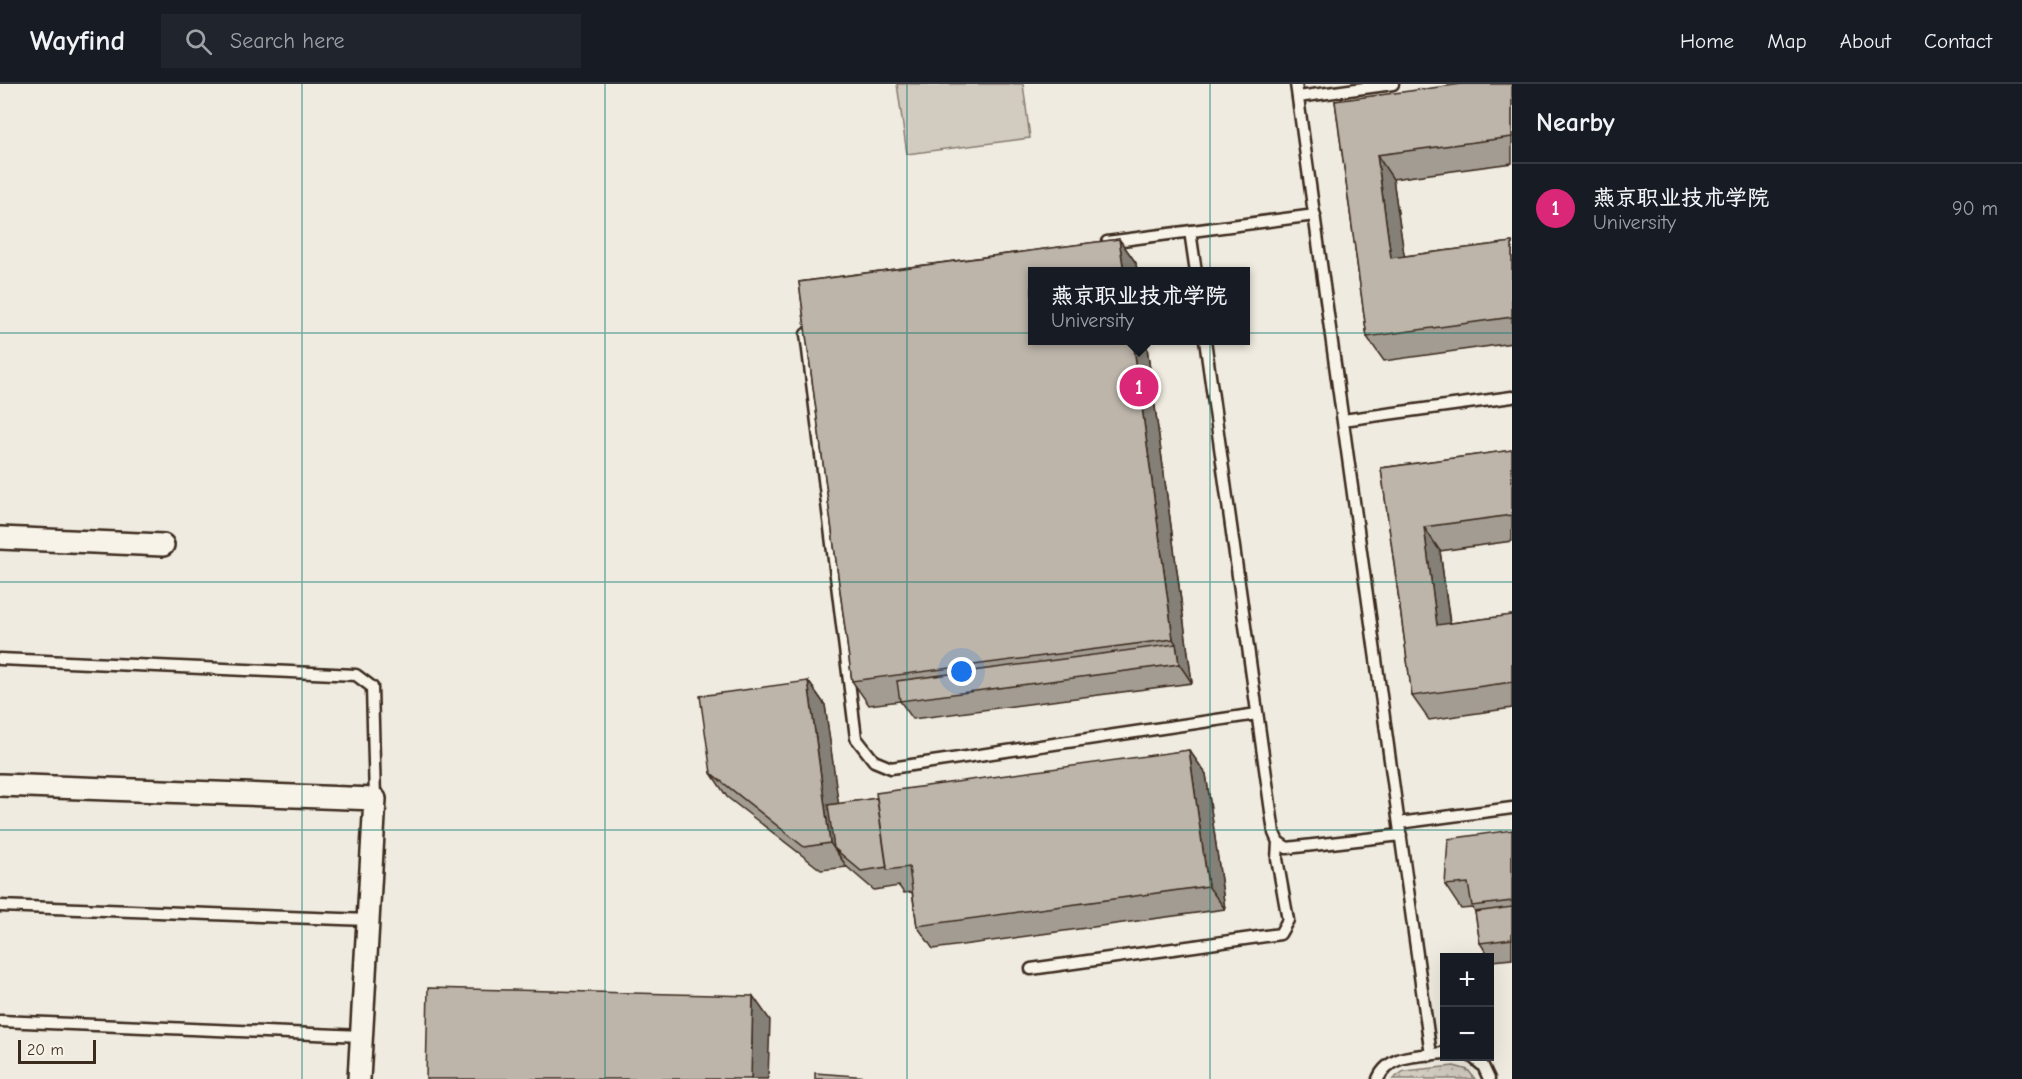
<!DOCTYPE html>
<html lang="en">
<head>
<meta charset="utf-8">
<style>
	body { margin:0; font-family:"Comic Neue","LXGW WenKai TC",sans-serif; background:#20242c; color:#f1f3f6 }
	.controls { position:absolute; right:18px; bottom:18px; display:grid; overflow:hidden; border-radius:0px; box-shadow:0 6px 24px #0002 }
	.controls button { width:54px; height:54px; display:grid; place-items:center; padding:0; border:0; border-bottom:2px solid #363941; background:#171b24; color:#f1f3f6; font:30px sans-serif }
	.scale { position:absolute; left:18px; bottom:15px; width:78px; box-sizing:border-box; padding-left:6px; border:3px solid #3b2a1e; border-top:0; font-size:16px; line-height:21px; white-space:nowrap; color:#3b2a1e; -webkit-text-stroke:4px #f7f3e8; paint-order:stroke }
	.you { position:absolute; left:962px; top:588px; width:21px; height:21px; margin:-15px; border:4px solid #fff; border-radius:50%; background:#1a73e8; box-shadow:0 0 0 9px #1a73e833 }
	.badge { display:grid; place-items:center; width:39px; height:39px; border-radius:50%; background:#db2777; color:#fff; font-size:20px; font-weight:700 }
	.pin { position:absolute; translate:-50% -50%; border:3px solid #fff; box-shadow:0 2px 6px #0006 }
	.popup { position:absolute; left:1028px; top:183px; width:222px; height:78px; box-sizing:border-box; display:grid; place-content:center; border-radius:0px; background:#171b24; filter:drop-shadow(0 2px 4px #0005); font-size:20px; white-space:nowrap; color:#9ea1a6 }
	.popup b { font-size:22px; color:#f1f3f6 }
	.popup::after { content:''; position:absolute; left:50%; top:100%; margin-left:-12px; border:12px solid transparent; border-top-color:#171b24 }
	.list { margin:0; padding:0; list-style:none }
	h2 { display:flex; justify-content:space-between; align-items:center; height:78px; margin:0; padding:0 24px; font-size:26px }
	h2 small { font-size:20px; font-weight:400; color:#9ea1a6 }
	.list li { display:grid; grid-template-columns:39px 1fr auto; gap:18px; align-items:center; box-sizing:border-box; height:90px; padding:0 24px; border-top:2px solid #363941 }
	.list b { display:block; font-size:22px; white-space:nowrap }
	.list p { margin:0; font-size:20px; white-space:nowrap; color:#9ea1a6 }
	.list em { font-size:20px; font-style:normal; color:#9ea1a6 }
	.icon { flex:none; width:33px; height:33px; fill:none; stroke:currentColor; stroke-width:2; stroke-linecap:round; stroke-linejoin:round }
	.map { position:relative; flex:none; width:1512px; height:995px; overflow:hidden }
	header { display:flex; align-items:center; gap:36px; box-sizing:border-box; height:84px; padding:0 30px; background:#171b24; border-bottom:2px solid #363941 }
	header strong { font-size:28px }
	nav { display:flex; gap:33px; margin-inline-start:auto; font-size:21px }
	.search { width:420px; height:54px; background:#20242c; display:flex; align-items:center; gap:15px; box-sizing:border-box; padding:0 21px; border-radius:0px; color:#9ea1a6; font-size:22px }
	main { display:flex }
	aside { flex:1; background:#171b24 }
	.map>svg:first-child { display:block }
</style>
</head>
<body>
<header>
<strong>Wayfind</strong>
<div class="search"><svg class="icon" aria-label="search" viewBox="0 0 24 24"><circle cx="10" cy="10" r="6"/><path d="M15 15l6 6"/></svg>Search here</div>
<nav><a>Home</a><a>Map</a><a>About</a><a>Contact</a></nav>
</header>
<main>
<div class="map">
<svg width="1512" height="995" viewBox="0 0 1512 995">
	<defs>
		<pattern id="grass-dots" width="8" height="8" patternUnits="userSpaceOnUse" patternTransform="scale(1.5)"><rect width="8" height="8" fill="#d1cbc0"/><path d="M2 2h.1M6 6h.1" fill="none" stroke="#b4aea5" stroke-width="1.8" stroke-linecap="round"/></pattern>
	</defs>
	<rect width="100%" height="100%" fill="#efebe0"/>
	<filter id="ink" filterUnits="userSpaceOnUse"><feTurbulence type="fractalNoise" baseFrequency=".0167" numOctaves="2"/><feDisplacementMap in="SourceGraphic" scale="12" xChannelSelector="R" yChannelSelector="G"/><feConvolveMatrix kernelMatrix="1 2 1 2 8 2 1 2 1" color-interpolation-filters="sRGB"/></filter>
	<g filter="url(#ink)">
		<path fill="url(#grass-dots)" stroke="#867a6f" stroke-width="1.5" d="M1454,982L1468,986L1475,995H1393L1404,987Z"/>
		<path fill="#d1cbc0" stroke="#867a6f" stroke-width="1.5" d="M897,0H1023L1030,54L907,70Z"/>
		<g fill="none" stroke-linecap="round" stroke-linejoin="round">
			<defs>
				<path id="lane" d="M1296,0L1431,971
					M1298,13L1393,0
					M1190,147L1196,188
					M1107,158L1315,131
					M806,250L856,654L874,677L891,684L1257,630
					M1205,256L1274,749L1278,758L1287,764L1401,751
					M1343,336L1512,313
					M0,575L356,591L372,603L375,715
					M1399,739L1512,724
					M0,822L368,836
					M1031,885L1280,850L1288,836L1277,775L1278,758
					M0,937L362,952
					M1471,972L1483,982L1489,995
					M1378,995C1389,969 1420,972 1444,969"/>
				<path id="street" d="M0,454L163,461
					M0,701L375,715L359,995"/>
			</defs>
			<use href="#lane" stroke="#3b2a1e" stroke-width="15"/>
			<use href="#street" stroke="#3b2a1e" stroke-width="26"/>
			<use href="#lane" stroke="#f7f3e8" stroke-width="10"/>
			<use href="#street" stroke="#f7f3e8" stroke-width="21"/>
		</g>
		<path fill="#a39c92" stroke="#3b2a1e" stroke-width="1.5" d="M1512,0V79L1393,95L1404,172L1512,158V259L1384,277L1367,253L1335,17Z
			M1119,155L1136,179L1137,188H1032V256H1146L1192,599L913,635L900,617L869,621L852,597L799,198Z
			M1512,366V457L1440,467L1450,539L1512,531V624L1429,636L1412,612L1381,384Z
			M808,597L825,621L838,720L1189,666L1206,690L1225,825L933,865L917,842L912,808L904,809L899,802L874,806L847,783L821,786L727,713L711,689Z
			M1512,746V875L1492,877L1480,859L1475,828L1473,824L1461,825L1445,801Z"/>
		<path fill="#847f77" stroke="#3b2a1e" stroke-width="1.5" d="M1377,71L1393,95L1408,197L1391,174Z
			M1119,155L1136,179L1137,188H1124Z
			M1133,256H1146L1192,599L1179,580L1176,560L1173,555Z
			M1424,443L1440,467L1453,565L1437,541Z
			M808,597L825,621L846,774L834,764L847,783L830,759Z
			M1189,666L1206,690L1225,825L1208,802Z
			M753,912L770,936L768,995H751Z"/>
		<path fill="#bdb5aa" stroke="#3b2a1e" stroke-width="1.5" d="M1462,0H1512V53L1377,71L1391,174L1512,158V233L1367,253L1335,17Z
			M1119,155L1124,188H1032V256H1133L1173,555L852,597L799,198Z
			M1512,366V431L1424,443L1437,541L1512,531V598L1412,612L1381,384Z
			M1176,560L1179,580L900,617L897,597Z
			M808,597L830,759L804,763L711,689L700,612Z
			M1189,666L1208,802L917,842L909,783L887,786L876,709Z
			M877,714L887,783L861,787L834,764L828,721Z
			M1512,746V817L1472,822L1468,799L1445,801L1448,755Z
			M1512,823V855L1480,859L1475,828Z
			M428,904L753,912L751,995H426Z
			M815,989L896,995H815Z"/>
	</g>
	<path fill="none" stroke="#0f766e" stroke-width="1.5" stroke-opacity="0.55" d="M302,0V995M605,0V995M907,0V995M1210,0V995M0,249H1512M0,498H1512M0,746H1512"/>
</svg>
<div class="controls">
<button>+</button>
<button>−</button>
</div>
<div class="scale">20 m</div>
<div class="you"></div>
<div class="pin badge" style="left:1139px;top:303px">1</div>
<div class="popup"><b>燕京职业技术学院</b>University</div>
</div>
<aside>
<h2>Nearby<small></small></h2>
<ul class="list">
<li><span class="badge">1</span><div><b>燕京职业技术学院</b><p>University</p></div><em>90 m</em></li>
</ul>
</aside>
</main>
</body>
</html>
